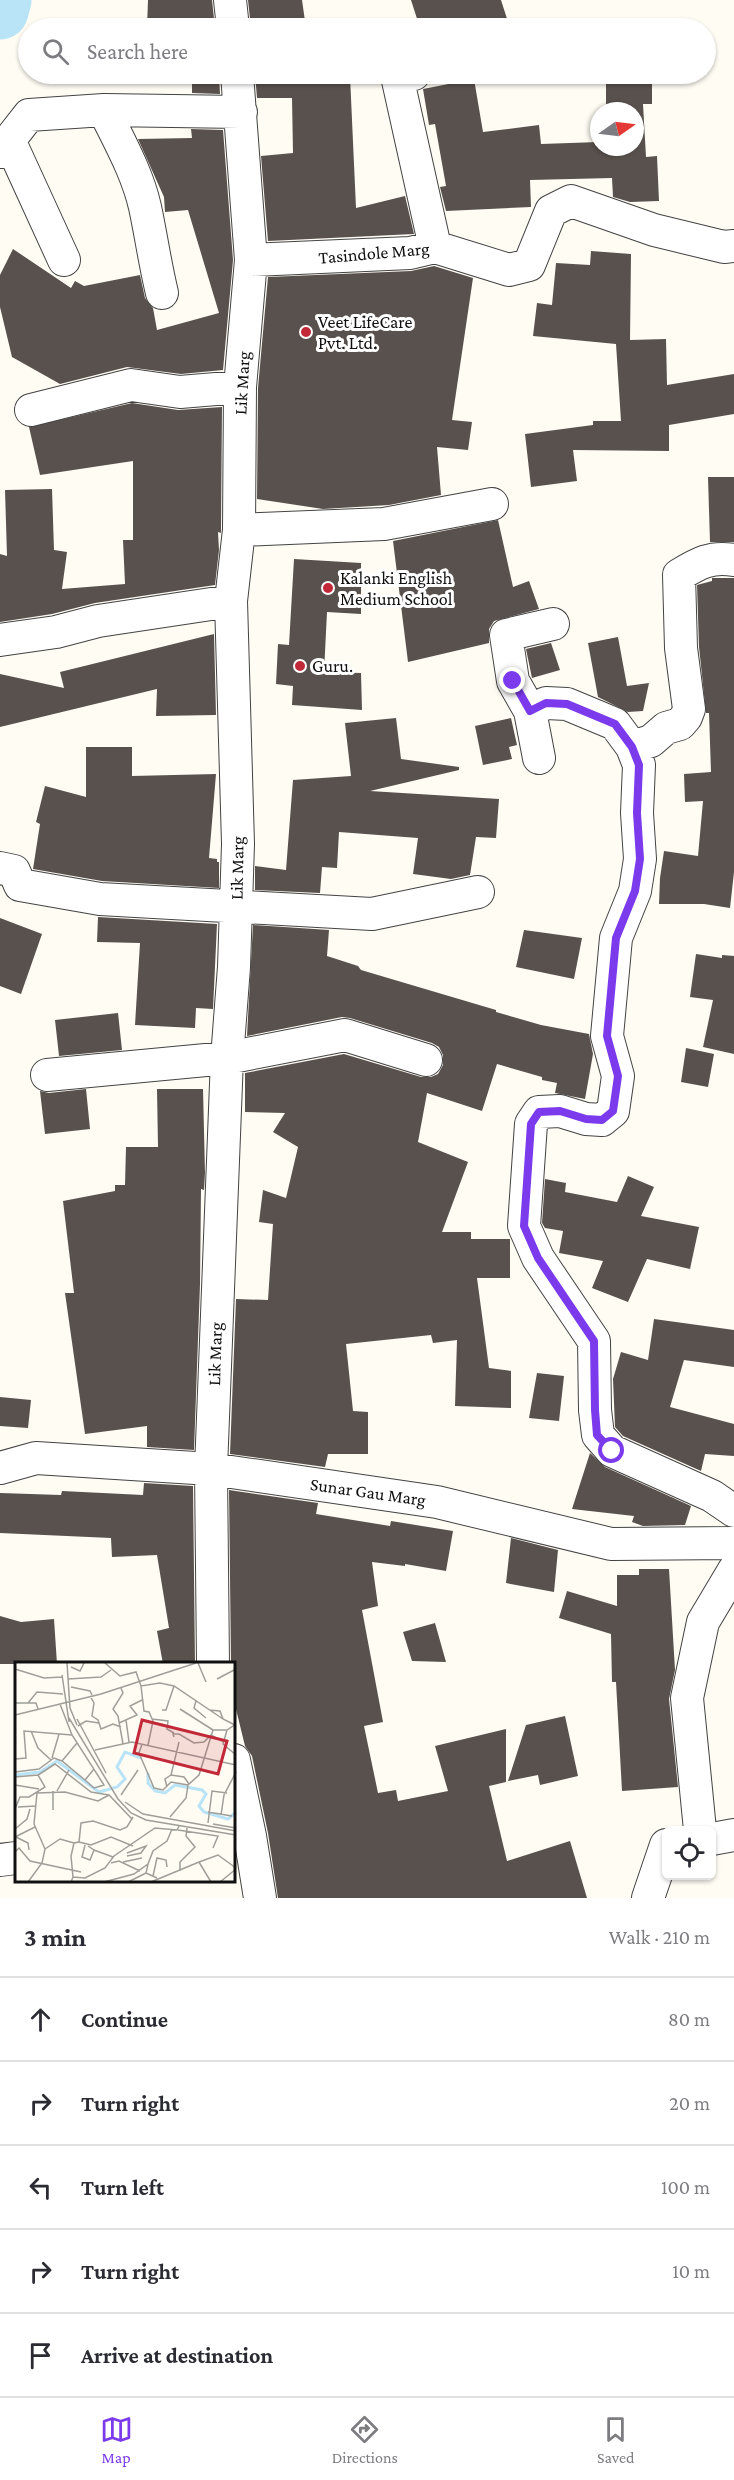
<!DOCTYPE html>
<html lang="en">
<head>
<meta charset="utf-8">
<style>
	body { margin:0; font-family:"Crimson Pro",serif; background:#f7f7f7; color:#2b2b33 }
	.controls { position:absolute; right:18px; bottom:18px; display:grid; overflow:hidden; border-radius:9px; box-shadow:0 2px 4px #0004 }
	.controls button { width:54px; height:54px; display:grid; place-items:center; padding:0; border:0; border-bottom:2px solid #e1e1e2; background:#fff; color:#2b2b33; font:30px sans-serif }
	.compass { position:absolute; left:590px; top:102px; width:54px; height:54px; border-radius:50%; background:#fff; box-shadow:0 2px 4px #0004; rotate:76deg }
	.stop { position:absolute; width:18px; height:18px; margin:-14px; border:4px solid #7c3aed; border-radius:50%; background:#fff }
	.stop.end { background:#7c3aed; border-color:#fff; box-shadow:0 2px 6px #0008 }
	.list { margin:0; padding:0; list-style:none }
	h2 { display:flex; justify-content:space-between; align-items:center; height:78px; margin:0; padding:0 24px; font-size:26px }
	h2 small { font-size:20px; font-weight:400; color:#7c7c81 }
	.list li { display:grid; grid-template-columns:39px 1fr auto; gap:18px; align-items:center; box-sizing:border-box; height:84px; padding:0 24px; border-top:2px solid #e1e1e2 }
	.list b { display:block; font-size:22px; white-space:nowrap }
	.list em { font-size:20px; font-style:normal; color:#7c7c81 }
	.icon { flex:none; width:33px; height:33px; fill:none; stroke:currentColor; stroke-width:2; stroke-linecap:round; stroke-linejoin:round }
	.map { position:relative; flex:none; width:734px; height:1898px; overflow:hidden }
	.search { position:absolute; background:#fff; box-shadow:0 2px 4px #0004; left:18px; right:18px; top:18px; height:66px; display:flex; align-items:center; gap:15px; box-sizing:border-box; padding:0 21px; border-radius:33px; color:#7c7c81; font-size:22px }
	.sheet { height:498px; background:#fff }
	nav { display:flex; justify-content:space-around; align-items:center; box-sizing:border-box; height:84px; border-top:2px solid #e1e1e2; background:#fff; font-size:16px; color:#7c7c81 }
	nav a { display:grid; justify-items:center; gap:3px }
	nav .on { color:#7c3aed }
	.map>svg:first-child { display:block }
</style>
</head>
<body>
<div class="map">
<svg width="734" height="1898" viewBox="0 0 734 1898">
	<rect width="100%" height="100%" fill="#fffcf4"/>
	<g fill="none" stroke-linecap="round" stroke-linejoin="round">
		<path stroke="#b9e3f6" stroke-width="57" d="M0,11L3,0"/>
	</g>
	<path fill="#59514d" d="M148,0H212L215,28H147Z
		M248,0H302L306,28H251Z
		M411,0H501L510,28H420Z
		M192,74H219L220,94L192,93Z
		M255,74H338V75L350,76L356,208L405,196L414,234L268,241L261,156L293,153L292,98H257Z
		M606,74H652V104H643L646,157L657,156L659,201L630,202L613,197L612,178L530,180L531,207L446,211L440,187L446,186L435,124L429,125L423,89L474,79L483,132L539,125L541,144L599,142V147H635V111H606Z
		M191,129L223,130L233,260L223,370L181,374L127,367L60,384L12,357L0,307V275L13,249L71,288L75,281L84,286L140,275L145,298L153,308L157,330L219,313L188,210L165,212L164,197L138,139L192,138Z
		M591,251L631,254L630,340L666,339L667,385L734,374V414L669,425V451L573,450L577,481L531,487L525,434L593,425V421H621L616,344L533,336L537,303L552,305L556,263L590,265Z
		M434,266L473,278L452,420L472,422L468,450L437,447L441,495L389,505L323,509L257,499L258,388L268,277L411,271Z
		M132,403L178,410L222,407L221,529V533L218,532L219,550L215,585L95,603L52,614L0,622V554L7,556L5,490L52,489L54,550L67,552L62,589L125,584L123,540H133V461L40,475L29,427Z
		M708,477H734V542H710Z
		M498,520L513,587L529,581L539,609L494,621L489,629V643L408,662L393,541Z
		M294,559L361,563V614L327,612L324,672L361,673L362,710L292,705L293,686L276,684L278,644L289,645Z
		M712,578H734V872L730,908L704,904H659L660,878L664,851L698,856L703,801L685,802L684,774L711,772L709,713H706L699,647L697,585L712,581Z
		M214,634L216,715L156,716L157,689L0,727V674L64,688L60,672Z
		M618,637L627,686L649,683L643,711L628,712L598,697L588,643Z
		M551,643L560,670L532,678L526,649Z
		M396,718L401,759L459,767V770L370,791L499,799L496,838L476,837L470,875L451,879L413,874L418,838L339,832L337,868L322,867L320,893L255,890V866L286,870L293,780L351,776L345,723Z
		M511,718L517,745L509,747L512,759L483,765L475,726Z
		M86,747H132V776L216,774L209,858L217,859V862H219V888L102,881L33,869L40,824L36,822L45,786L86,797Z
		M98,917L217,924L213,1009L196,1008L195,1028L135,1025L140,943L97,942Z
		M0,918L42,934L21,994L0,986Z
		M253,925L329,930L327,956L358,966L361,970L496,1010V1012L541,1025L589,1034L593,1054L585,1099L555,1093L557,1083L542,1080V1077L497,1064L482,1111L427,1093L418,1142L468,1162L442,1232H471V1239H510V1278H477L489,1368L511,1371V1408L455,1406L457,1340L433,1343L431,1335L346,1344L353,1411L368,1412V1454H328L325,1467L230,1454L236,1299L268,1300L273,1224L259,1222L263,1190L286,1198L298,1147L273,1132L285,1113L245,1112V1073L344,1054L421,1077H431L438,1074L443,1065V1055L439,1047L432,1043L350,1018L342,1017L247,1036Z
		M524,930L582,938L574,979L516,967Z
		M696,954L722,958V955L734,956V1054L703,1047L713,1000L690,997Z
		M118,1013L122,1050L59,1056L55,1020Z
		M686,1048L714,1054L708,1087L681,1082Z
		M86,1089L90,1129L45,1134L40,1091L49,1093Z
		M157,1089H203L205,1173L204,1190L201,1189L200,1284L194,1450L147,1447V1426L85,1434L65,1293H74L63,1201L115,1191V1185H125L126,1147H158Z
		M628,1176L654,1187L641,1216L699,1227L690,1269L647,1259L628,1302L592,1288L603,1261L559,1253L563,1231L545,1228L542,1223L545,1179L566,1183L565,1192L617,1202Z
		M654,1319L734,1330V1367L684,1360L670,1407L734,1424V1456L705,1454L701,1471L623,1436L615,1427L613,1379L621,1352L648,1360Z
		M537,1373L564,1376L559,1421L529,1418Z
		M0,1397L31,1400L28,1428L0,1426Z
		M590,1453L605,1467L691,1506L685,1525L643,1526L632,1522L634,1516L572,1509Z
		M144,1483L193,1486L195,1664H163L157,1631L169,1628L157,1555L112,1557L111,1538L0,1533V1493L61,1495L62,1491L143,1495Z
		M229,1490L318,1503L316,1514L390,1526L391,1521L453,1531L446,1571L405,1564V1566L372,1562L378,1606L362,1610L383,1722L364,1726L378,1793L396,1790L398,1801L448,1791L435,1746L506,1729V1782L489,1786L507,1861L570,1841L587,1898H278L268,1833L252,1756L245,1746L234,1701V1664H231Z
		M511,1538L558,1550L554,1592L506,1583Z
		M639,1569H669L675,1670L669,1699L678,1787L622,1791L616,1682H612L611,1634L559,1618L567,1591L617,1606V1575H639Z
		M0,1616L21,1622L54,1619L57,1664H0Z
		M435,1623L446,1662L412,1661L403,1632Z
		M565,1716L578,1776L540,1785L538,1775L508,1781L526,1725Z"/>
	<g fill="none" stroke-linecap="round" stroke-linejoin="round">
		<defs>
			<path id="street" d="M230,0L233,28
				M414,74L397,76L435,247
				M104,110C119,141 137,172 145,207C151,235 155,264 162,293
				M10,142L64,260
				M0,152L29,115L104,110L241,112
				M251,260L410,253L435,247L509,270L529,265L551,211L571,201L654,230L724,247L734,246
				M31,410L131,385L180,392L240,387
				M239,530L384,524L492,504
				M0,640L56,632L98,621L231,601
				M530,711L513,681L506,635L553,624
				M632,747L651,741L666,728L680,724L686,717L689,709L681,648L679,575C699,563 711,556 734,560
				M539,758L530,711L546,703L567,704L615,724L632,747L639,765L637,813L640,859L635,891L616,938L607,1036L618,1076L613,1111L602,1120L586,1119L560,1111L539,1112L531,1124L524,1226L538,1258L594,1341L595,1410L598,1435L612,1451L712,1496L734,1511
				M0,868L14,871L20,885L100,899L372,914L478,892
				M47,1075L227,1058L345,1035L426,1060
				M0,1468L36,1458L211,1469L437,1502L611,1544L734,1543
				M213,1664L211,1469L227,1058L234,967L238,844L231,601L239,530L240,387L251,260L237,74
				M234,1760L250,1836L260,1898
				M700,1830L687,1698L703,1622L734,1570
				M712,1839L734,1835
				M0,1860L16,1858
				M648,1898L666,1845"/>
		</defs>
		<use href="#street" stroke="#434343" stroke-width="34"/>
		<use href="#street" stroke="#fff" stroke-width="32"/>
	</g>
	<g fill="none" stroke-linecap="round" stroke-linejoin="round">
		<path stroke="#7c3aed" stroke-width="8" d="M513,681L530,711L546,703L567,704L615,724L632,747L639,765L637,813L640,859L635,891L616,938L607,1036L618,1076L613,1111L602,1120L586,1119L560,1111L539,1112L531,1124L524,1226L538,1258L594,1341L595,1410L597,1435L612,1451"/>
	</g>
	<g fill="#c12838" stroke="#fff" stroke-width="2">
		<circle cx="306" cy="332" r="6"/>
		<circle cx="328" cy="588" r="6"/>
		<circle cx="300" cy="666" r="6"/>
	</g>
	<g text-anchor="middle" stroke-width="6" stroke-linejoin="round" paint-order="stroke">
		<g font-size="18" fill="#101010" stroke="#fff">
			<text transform="translate(374 253) rotate(-5)" y="6">Tasindole Marg</text>
			<text transform="translate(242 383) rotate(-87)" y="6">Lik Marg</text>
			<text transform="translate(237 868) rotate(-89)" y="6">Lik Marg</text>
			<text transform="translate(215 1354) rotate(-88)" y="6">Lik Marg</text>
			<text transform="translate(368 1492) rotate(8)" y="6">Sunar Gau Marg</text>
		</g>
		<g font-size="18" fill="#101010" stroke="#fff" text-anchor="start">
			<text x="318" y="328">Veet LifeCare<tspan x="318" dy="21">Pvt. Ltd.</tspan></text>
			<text x="340" y="584">Kalanki English<tspan x="340" dy="21">Medium School</tspan></text>
			<text x="312" y="672">Guru.</text>
		</g>
	</g>
	<g transform="translate(15 1662)">
		<rect width="220" height="220" fill="#fffcf4"/>
		<path fill="none" stroke="#b9e3f6" stroke-width="3" d="M133,111V121L140,129L150,131L160,123L187,128L191,132L184,144L189,150L213,157L221,150M0,113L25,110L42,99L84,130L102,125L110,117L102,105L110,90L126,96"/>
		<path fill="none" stroke="#9f9e99" stroke-width="1.5" d="M52,1L55,46L62,63M90,1L105,14L121,10L126,24L145,21L159,24L208,57M183,1L191,20M56,5L65,9L69,1M0,7L29,16L47,15M47,13L54,60M53,17L86,15L96,8M202,17L221,7M126,24L129,49L134,50L138,59L133,83M56,25L75,29L77,33M106,26L108,31L98,47L103,54L108,82M75,34L79,41L77,54L83,58L86,67L98,62L106,65M181,39L179,46L191,56M0,41H21L23,47M13,41L22,30L48,32M45,42L57,73L89,123L79,126L70,118M165,47L198,68M147,48H151L159,24M194,48L205,49L208,57L220,63M0,53L86,32L181,1M54,56L103,137L116,151L131,158L221,173M62,57L91,111M137,57L153,59L152,67L159,71M111,58L114,80M104,61L122,53L115,44L127,38M63,64L71,59L84,61M212,68L208,82L221,93M16,69L23,86L36,98M159,75L158,72H164L179,81L189,80L196,73L209,80M127,82L124,91L139,126L148,128L156,120L173,123M80,88L117,80L221,103M37,96L44,72M0,97L11,96L9,69L57,73M47,99L62,81M0,110L24,107L39,96L47,99L70,118L79,107M156,113L164,80M0,115L23,113M0,123L24,127M152,125L150,117L156,113L169,115L174,122M42,129L54,108M22,131L50,130L83,139L94,133L117,157M106,133L123,108M110,140L128,152L221,169M3,145L21,144M0,147L5,135H14L30,125L23,113L40,102L76,130L94,133M38,148V129M193,150L217,154M206,153L209,133L221,110M155,155L171,136L173,123L184,113L198,68H212L221,62M193,161L197,129L212,131M198,162L221,166M0,167L12,157L15,147M163,168L203,174L198,186M0,175L20,165M1,175L13,181L14,188M64,180L76,183L96,175L118,184M70,183L67,195L75,198L79,188L73,184M30,187L45,177L59,181M79,188L98,195M0,190L4,186L15,199L66,210M112,191L131,184L126,191L112,194M108,200L127,196M184,200L203,193L221,206M96,201L104,199L125,209M133,202L138,189L152,179L157,167M165,209V200L180,185L171,174L172,166M138,214L142,196L151,198L152,205M58,215L56,194L59,181L64,180L66,161L78,159L105,168L112,165L118,155M13,220L27,201L30,187L19,162L22,131M56,220L58,215L70,216L90,206L99,194L140,166L162,168L164,164M89,220L119,212L133,202L131,211L142,216M113,220L131,211M136,220L184,200L196,220M205,220L221,207"/>
		<path fill="#c12838" fill-opacity="0.15" stroke="#c12838" stroke-width="3" d="M127,58L212,79L203,112L119,91Z"/>
		<rect width="220" height="220" fill="none" stroke="#101010" stroke-width="3"/>
	</g>
</svg>
<div class="controls">
<button><svg class="icon" aria-label="locate" viewBox="0 0 24 24"><circle cx="12" cy="12" r="6"/><path d="M12 2v4M12 18v4M2 12h4M18 12h4"/></svg></button>
</div>
<svg class="compass" viewBox="-18 -18 36 36"><path d="M0-13l5 13h-10z" fill="#e53935"/><path d="M0 13l5-13h-10z" fill="#7c7c81"/></svg>
<div class="stop" style="left:612px;top:1451px"></div>
<div class="stop end" style="left:513px;top:681px"></div>
<div class="search"><svg class="icon" aria-label="search" viewBox="0 0 24 24"><circle cx="10" cy="10" r="6"/><path d="M15 15l6 6"/></svg>Search here</div>
</div>
<section class="sheet">
<h2>3 min<small>Walk · 210 m</small></h2>
<ul class="list">
<li><svg class="icon" aria-label="ahead" viewBox="0 0 24 24"><path d="M12 20V5M6 11l6-6 6 6"/></svg><div><b>Continue</b></div><em>80 m</em></li>
<li><svg class="icon" aria-label="right" viewBox="0 0 24 24"><path d="M7 20v-9h11M14 6l5 5-5 5"/></svg><div><b>Turn right</b></div><em>20 m</em></li>
<li><svg class="icon" aria-label="left" viewBox="0 0 24 24"><path d="M17 20v-9H6M10 6l-5 5 5 5"/></svg><div><b>Turn left</b></div><em>100 m</em></li>
<li><svg class="icon" aria-label="right" viewBox="0 0 24 24"><path d="M7 20v-9h11M14 6l5 5-5 5"/></svg><div><b>Turn right</b></div><em>10 m</em></li>
<li><svg class="icon" aria-label="arrive" viewBox="0 0 24 24"><path d="M6 21V4h12l-3 4 3 4H6"/></svg><div><b>Arrive at destination</b></div></li>
</ul>
</section>
<nav>
<a class="on"><svg class="icon" aria-label="map" viewBox="0 0 24 24"><path d="M3 6l6-2 6 2 6-2v14l-6 2-6-2-6 2zM9 4v14M15 6v14"/></svg>Map</a>
<a><svg class="icon" aria-label="directions" viewBox="0 0 24 24"><path d="M12 3l9 9-9 9-9-9zM9 14v-3h6M13 9l2 2-2 2"/></svg>Directions</a>
<a><svg class="icon" aria-label="saved" viewBox="0 0 24 24"><path d="M7 4h10v16l-5-4-5 4z"/></svg>Saved</a>
</nav>
</body>
</html>
